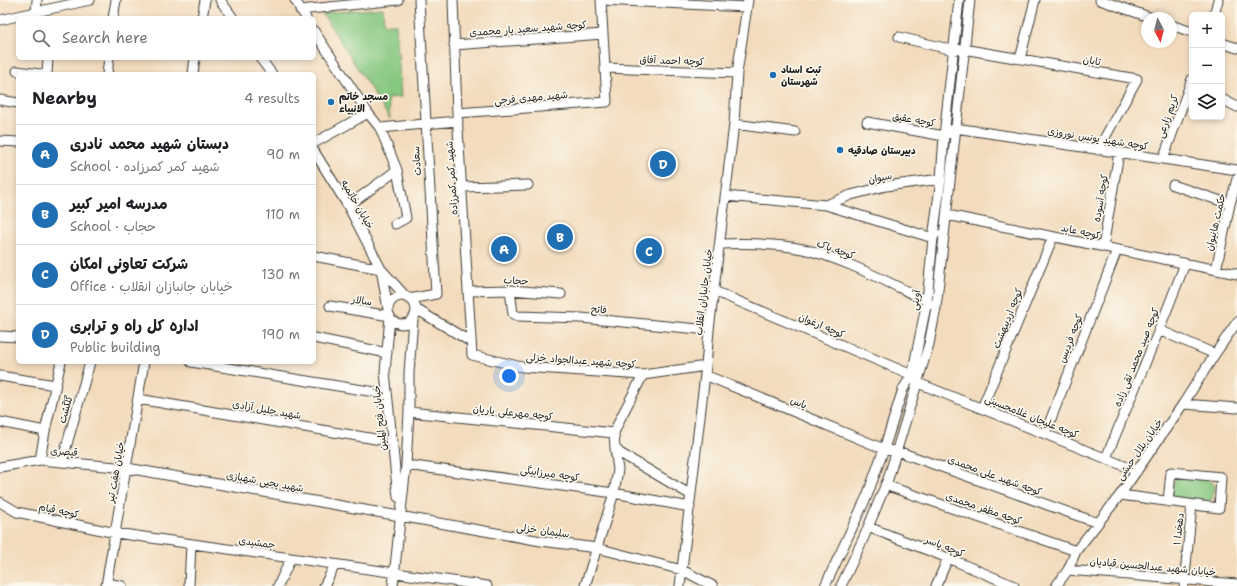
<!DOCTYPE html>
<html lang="en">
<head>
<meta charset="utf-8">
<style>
	body { margin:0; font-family:"Shantell Sans","Playpen Sans Arabic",sans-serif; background:#f2f2f2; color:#202124 }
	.controls { position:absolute; right:12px; top:12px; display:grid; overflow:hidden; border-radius:6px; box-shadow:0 2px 6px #0003 }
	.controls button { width:36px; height:36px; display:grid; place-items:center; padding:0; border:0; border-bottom:1px solid #e0e0e0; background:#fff; color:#202124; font:20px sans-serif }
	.compass { position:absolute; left:1141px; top:12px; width:36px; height:36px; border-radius:50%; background:#fff; box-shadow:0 2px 6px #0003; rotate:173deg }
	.you { position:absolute; left:509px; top:376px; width:14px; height:14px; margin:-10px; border:3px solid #fff; border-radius:50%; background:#1a73e8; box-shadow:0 0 0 6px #1a73e833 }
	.badge { display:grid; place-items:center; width:26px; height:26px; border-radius:50%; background:#1f6fb2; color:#fff; font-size:13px; font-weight:700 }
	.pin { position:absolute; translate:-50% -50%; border:2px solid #fff; box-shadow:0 1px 4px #0006 }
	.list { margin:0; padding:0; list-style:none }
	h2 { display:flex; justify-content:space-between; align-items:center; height:52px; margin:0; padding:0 16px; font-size:17px }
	h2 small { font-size:13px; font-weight:400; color:#757577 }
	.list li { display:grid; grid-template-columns:26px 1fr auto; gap:12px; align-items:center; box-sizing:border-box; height:60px; padding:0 16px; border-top:1px solid #e0e0e0 }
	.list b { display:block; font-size:15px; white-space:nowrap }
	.list p { margin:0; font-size:13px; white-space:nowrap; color:#757577 }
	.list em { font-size:13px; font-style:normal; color:#757577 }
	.icon { flex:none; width:22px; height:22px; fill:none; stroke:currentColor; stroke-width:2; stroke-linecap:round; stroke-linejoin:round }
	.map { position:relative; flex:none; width:1237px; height:586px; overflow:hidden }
	.search { position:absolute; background:#fff; box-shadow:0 2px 6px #0003; left:16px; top:16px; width:300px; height:44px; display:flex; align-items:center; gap:10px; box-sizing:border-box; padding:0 14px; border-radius:6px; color:#757577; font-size:15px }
	.panel { position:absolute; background:#fff; box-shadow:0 2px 6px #0003; left:16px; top:72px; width:300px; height:292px; border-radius:6px }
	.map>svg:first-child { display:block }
</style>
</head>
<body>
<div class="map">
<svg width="1237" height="586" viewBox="0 0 1237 586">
	<rect width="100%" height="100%" fill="#fbf7ec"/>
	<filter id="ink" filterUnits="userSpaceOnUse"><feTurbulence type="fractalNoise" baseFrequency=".025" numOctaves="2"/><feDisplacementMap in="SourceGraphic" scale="8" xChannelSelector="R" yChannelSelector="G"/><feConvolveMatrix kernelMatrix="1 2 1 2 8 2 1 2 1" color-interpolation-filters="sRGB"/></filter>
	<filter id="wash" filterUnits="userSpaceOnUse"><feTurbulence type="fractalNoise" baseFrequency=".012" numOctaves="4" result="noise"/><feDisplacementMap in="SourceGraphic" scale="16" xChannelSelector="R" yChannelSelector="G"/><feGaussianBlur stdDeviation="0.9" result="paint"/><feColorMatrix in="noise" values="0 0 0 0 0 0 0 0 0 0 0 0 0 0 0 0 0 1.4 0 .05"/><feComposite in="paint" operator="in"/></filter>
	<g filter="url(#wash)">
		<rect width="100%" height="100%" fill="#f3dcbd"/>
		<path fill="#86c880" stroke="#51724e" d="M383,8L384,24H396L401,97L388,98L390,119L322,13Z
			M1179,477L1210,480L1214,485L1212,499L1208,502L1176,499L1172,495L1174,481Z"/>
	</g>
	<g filter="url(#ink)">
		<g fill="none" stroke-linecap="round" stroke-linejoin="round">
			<defs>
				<path id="minor" d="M220,0L233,18
					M295,0L306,18
					M453,0L457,113L472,355L522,367L643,375
					M601,0L747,7
					M1100,0L1152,18
					M300,10L398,0
					M36,12L37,0
					M1214,15L1218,0
					M113,18L116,0
					M202,18L205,0
					M0,20L90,0
					M1171,25L1192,32
					M314,31L368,113L380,128L397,170L406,218L395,224
					M899,37L953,50L963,49L1137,79L1098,150
					M1222,43L1237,48
					M454,45L603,34
					M260,58L272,74
					M1020,59L1035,0
					M606,68L737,73
					M17,71L40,74
					M47,74L48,58
					M107,74L109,58
					M193,74L195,58
					M1222,99L1237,107
					M0,100L18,103
					M457,113L607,102L601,0
					M867,122L944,136L955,128L1237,170
					M734,124L795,132
					M380,128L458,121
					M0,141L18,142
					M314,143L368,113
					M314,151L348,206L381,269L407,298
					M1163,159L1192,79
					M1173,185L1230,204
					M462,187L528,185
					M725,196L826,205L933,238L936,233
					M826,205L851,195L886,186L941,179
					M348,206L397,170
					M947,215L1237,274
					M720,244C748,243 775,243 803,249C843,258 889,283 927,301L931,304
					M1103,247L1119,153
					M314,256L381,269
					M381,269L388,309
					M1216,270L1230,204L1237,179
					M510,290L513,314L518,316L581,318L709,330
					M469,291L510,290L561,294
					M714,291L912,375L918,383L1137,471
					M388 310a14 14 0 1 1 28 0a14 14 0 1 1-28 0Z
					M409,299L436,294L419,0
					M330,306L390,316
					M416,309L471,342
					M390,317L385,372L398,497
					M1159,330L1215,354
					M0,336L18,337
					M314,338L387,353
					M191,362L387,394
					M705,375L884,449L897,451L1098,523
					M0,376L55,385
					M138,399L393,442
					M1183,404L1237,408
					M982,408L1053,237
					M409,412L614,433
					M0,422L45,431
					M1045,434L1117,250
					M1106,458L1159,330L1185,264
					M40,460L45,431L61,362
					M62,462L90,362
					M406,465L614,493L690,507
					M0,467L40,460L127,468L541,541L597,548L682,570L713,586
					M885,485L1076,551
					M691,495L620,453L615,448L614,433L620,419L643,375L706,366
					M1120,495C1153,499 1186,504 1219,508L1221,477L1171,472L1168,502
					M0,502L17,512L116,533L487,586
					M868,527L948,558L1014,586
					M1068,570L1237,584
					M107,583L122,586
					M1184,585L1192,505
					M106,586L144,362
					M189,586L191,544
					M278,586L291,558
					M324,586L335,565
					M393,586L406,465L409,412V373L413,319
					M585,586L614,493L618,470L615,448
					M680,586L706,366L709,330L734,124L737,73L748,0
					M825,586L867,496L884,449L903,389L912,375L927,301L933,238L941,179L944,136L959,0
					M841,586L864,537L888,479L929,344L936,308L970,0
					M936,586L948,558
					M1056,586L1068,570L1076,551L1120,495L1183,404L1215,354L1237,322"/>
			</defs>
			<use href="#minor" stroke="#3c3934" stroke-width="11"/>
			<use href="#minor" stroke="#fff" stroke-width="9"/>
		</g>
	</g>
	<g fill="#1f6fb2" stroke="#fbf7ec" stroke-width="1.5">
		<circle cx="773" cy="75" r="4"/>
		<circle cx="331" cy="102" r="4"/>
		<circle cx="840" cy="150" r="4"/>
	</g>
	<g text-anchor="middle" stroke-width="3.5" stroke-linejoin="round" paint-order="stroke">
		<g font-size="10" fill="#1c1c1c" stroke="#fbf7ec">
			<text transform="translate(528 28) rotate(-4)" y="4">کوچه شهید سعید یار محمدی</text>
			<text transform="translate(672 60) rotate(2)" y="4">کوچه احمد آفاق</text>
			<text transform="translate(1092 60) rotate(10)" y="4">تابان</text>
			<text transform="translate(531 97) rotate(-5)" y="4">شهید مهدی فرجی</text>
			<text transform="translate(1167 116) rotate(-70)" y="4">کریم زارعی</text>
			<text transform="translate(914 119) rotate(10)" y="4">کوچه عقیق</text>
			<text transform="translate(1098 138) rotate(9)" y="4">کوچه شهید یونس نوروزی</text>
			<text transform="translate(416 161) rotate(-94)" y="4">سعادت</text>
			<text transform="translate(880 177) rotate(-11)" y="4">سیوان</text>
			<text transform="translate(451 178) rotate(-94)" y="4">شهید کمر کمرزاده</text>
			<text transform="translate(1100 198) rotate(-80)" y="4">کوچه آسوده</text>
			<text transform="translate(358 204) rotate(60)" y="4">خیابان خاتمیه</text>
			<text transform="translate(1215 222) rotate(-77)" y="4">حکمت هانیوان</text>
			<text transform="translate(1081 231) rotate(12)" y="4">کوچه عابد</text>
			<text transform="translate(836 249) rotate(20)" y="4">کوچه پاک</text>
			<text transform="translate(516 280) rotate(3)" y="4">حجاب</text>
			<text transform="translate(703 292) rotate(-83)" y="4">خیابان جانبازان انقلاب</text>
			<text transform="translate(362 300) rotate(9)" y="4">سالار</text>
			<text transform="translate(915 300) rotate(-81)" y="4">آوینی</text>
			<text transform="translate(599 309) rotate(5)" y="4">فاتح</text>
			<text transform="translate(1007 318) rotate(-68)" y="4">کوچه اردیبهشت</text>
			<text transform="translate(822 325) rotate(23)" y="4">کوچه ارغوان</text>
			<text transform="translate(1070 338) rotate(-69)" y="4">کوچه فردیس</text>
			<text transform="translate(1136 357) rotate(-68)" y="4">کوچه صید محمد تقی زاده</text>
			<text transform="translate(581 360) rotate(4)" y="4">کوچه شهید عبدالجواد خزلی</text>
			<text transform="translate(799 402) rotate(23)" y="4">یاس</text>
			<text transform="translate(65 409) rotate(-74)" y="4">گلگشت</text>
			<text transform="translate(267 409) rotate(10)" y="4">شهید جلیل آزادی</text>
			<text transform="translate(513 412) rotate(6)" y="4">کوچه مهرعلی یاریان</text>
			<text transform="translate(1032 416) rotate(22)" y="4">کوچه علیجان غلامحسینی</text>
			<text transform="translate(379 418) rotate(-96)" y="4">خیابان فتح المبین</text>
			<text transform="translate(1139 449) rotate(-55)" y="4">خیابان بلال حبشی</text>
			<text transform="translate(64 451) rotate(4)" y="4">قیصری</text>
			<text transform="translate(115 472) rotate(-80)" y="4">خیابان هفت تیر</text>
			<text transform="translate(550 473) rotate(8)" y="4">کوچه میرزابیگی</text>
			<text transform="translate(995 475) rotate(20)" y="4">کوچه شهید علی محمدی</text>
			<text transform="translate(265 481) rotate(10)" y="4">شهید یحیی شهبازی</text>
			<text transform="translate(984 508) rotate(19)" y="4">کوچه مظفر محمدی</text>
			<text transform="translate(59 510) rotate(12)" y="4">کوچه قیام</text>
			<text transform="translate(1178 529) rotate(-84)" y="4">دهخدا ۱</text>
			<text transform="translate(543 530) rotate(8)" y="4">سلیمان خزلی</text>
			<text transform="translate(257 542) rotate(8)" y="4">جمشیدی</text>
			<text transform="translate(945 546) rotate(22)" y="4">کوچه یاسر</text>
			<text transform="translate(1153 566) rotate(5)" y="4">خیابان شهید عبدالحسین قبادیان</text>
		</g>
		<g font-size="10" font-weight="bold" fill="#1c1c1c" stroke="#fbf7ec" text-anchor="start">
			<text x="781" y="73">ثبت اسناد<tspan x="781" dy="12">شهرستان</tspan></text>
			<text x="339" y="100">مسجد خاتم<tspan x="339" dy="12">الانبیاء</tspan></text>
			<text x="848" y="154">دبیرستان صادقیه</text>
		</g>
	</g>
</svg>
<div class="controls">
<button>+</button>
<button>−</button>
<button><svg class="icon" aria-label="layers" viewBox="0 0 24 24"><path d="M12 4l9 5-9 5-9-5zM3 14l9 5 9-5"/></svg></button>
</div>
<svg class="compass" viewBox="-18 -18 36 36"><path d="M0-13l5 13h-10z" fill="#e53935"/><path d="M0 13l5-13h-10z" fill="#757577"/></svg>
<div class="you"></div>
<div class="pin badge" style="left:504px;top:249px">A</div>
<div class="pin badge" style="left:560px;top:237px">B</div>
<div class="pin badge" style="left:649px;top:251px">C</div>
<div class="pin badge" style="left:663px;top:164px">D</div>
<div class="search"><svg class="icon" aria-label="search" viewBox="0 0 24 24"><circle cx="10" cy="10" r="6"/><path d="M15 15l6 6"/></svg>Search here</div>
<section class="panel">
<h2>Nearby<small>4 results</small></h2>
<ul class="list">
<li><span class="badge">A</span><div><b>دبستان شهید محمد نادری</b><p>School · شهید کمر کمرزاده</p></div><em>90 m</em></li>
<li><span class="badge">B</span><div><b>مدرسه امیر کبیر</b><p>School · حجاب</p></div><em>110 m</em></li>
<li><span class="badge">C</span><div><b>شرکت تعاونی امکان</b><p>Office · خیابان جانبازان انقلاب</p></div><em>130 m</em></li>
<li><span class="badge">D</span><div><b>اداره کل راه و ترابری</b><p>Public building</p></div><em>190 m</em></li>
</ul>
</section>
</div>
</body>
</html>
